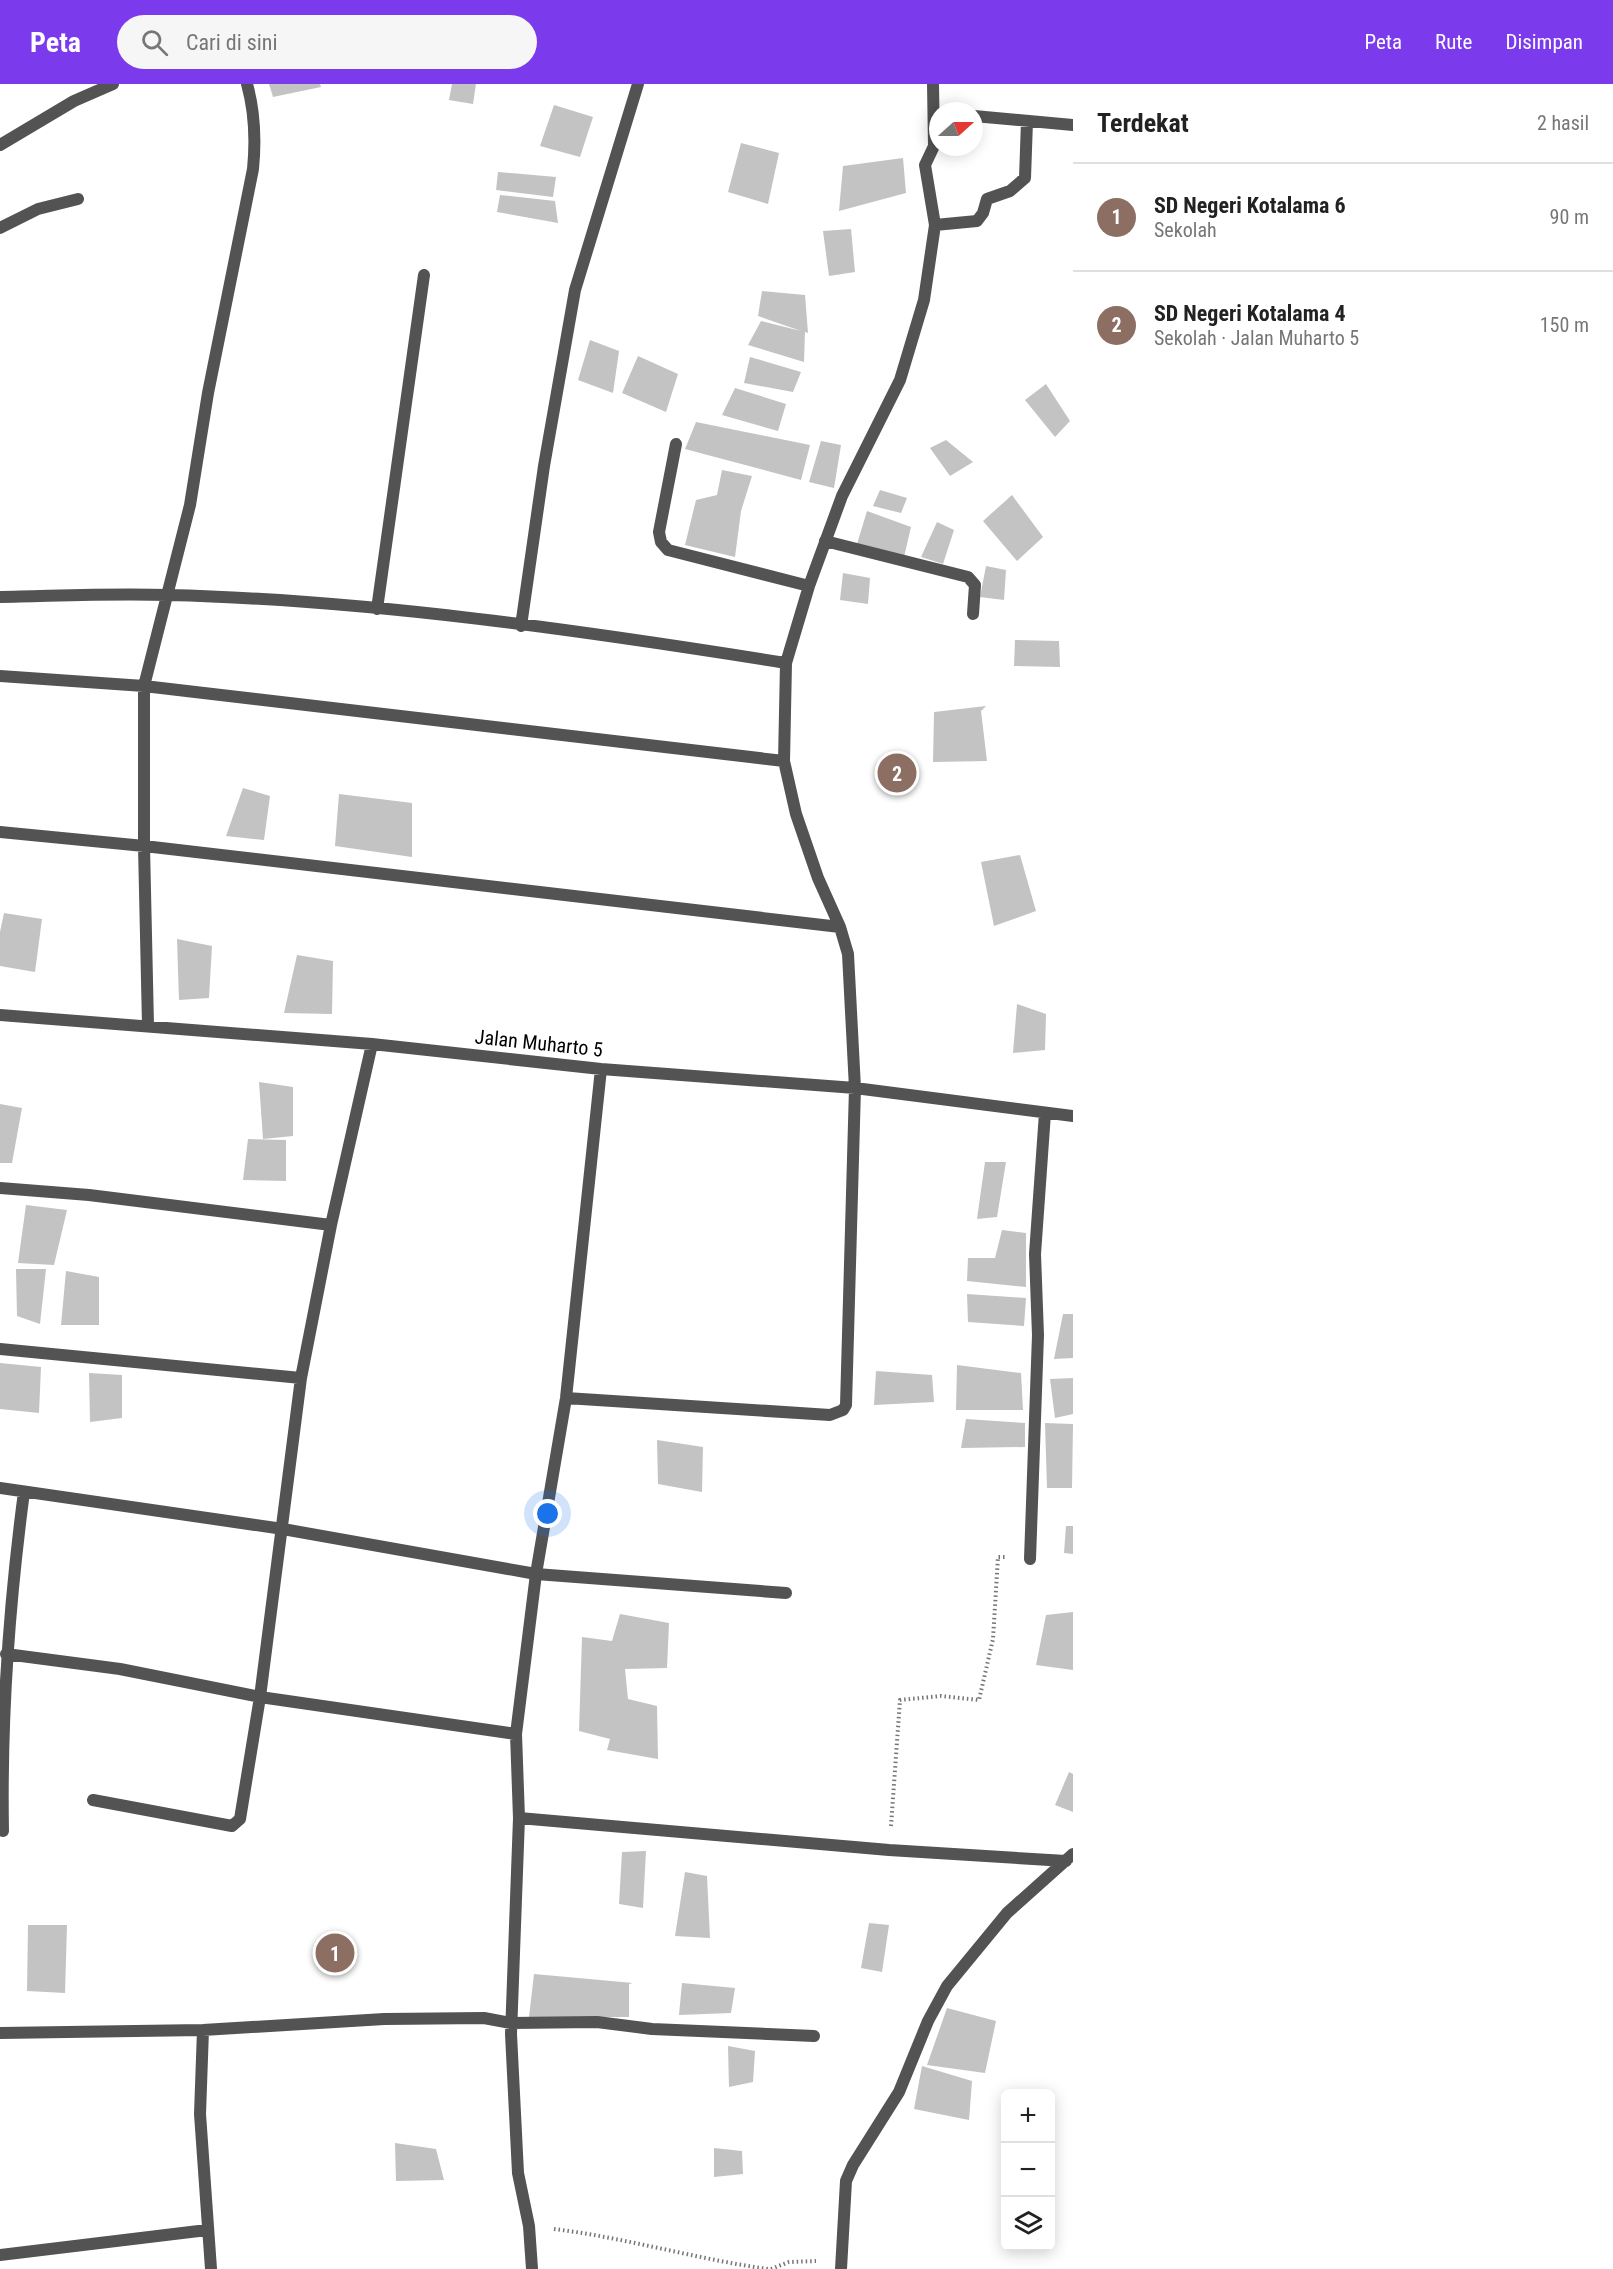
<!DOCTYPE html>
<html lang="id">
<head>
<meta charset="utf-8">
<style>
	body { margin:0; font-family:"Roboto Condensed",sans-serif; background:#f6f6f6; color:#222 }
	.controls { position:absolute; right:18px; bottom:18px; display:grid; overflow:hidden; border-radius:9px; box-shadow:0 3px 15px #0003 }
	.controls button { width:54px; height:54px; display:grid; place-items:center; padding:0; border:0; border-bottom:2px solid #e0e0e0; background:#fff; color:#222; font:30px sans-serif }
	.compass { position:absolute; left:929px; top:18px; width:54px; height:54px; border-radius:50%; background:#fff; box-shadow:0 3px 15px #0003; rotate:69deg }
	.you { position:absolute; left:548px; top:1430px; width:21px; height:21px; margin:-15px; border:4px solid #fff; border-radius:50%; background:#1a73e8; box-shadow:0 0 0 9px #1a73e833 }
	.badge { display:grid; place-items:center; width:39px; height:39px; border-radius:50%; background:#7c3aed; color:#fff; font-size:20px; font-weight:700 }
	.pin { position:absolute; translate:-50% -50%; border:3px solid #fff; box-shadow:0 2px 6px #0006 }
	.list { margin:0; padding:0; list-style:none }
	h2 { display:flex; justify-content:space-between; align-items:center; height:78px; margin:0; padding:0 24px; font-size:26px }
	h2 small { font-size:20px; font-weight:400; color:#767676 }
	.list li { display:grid; grid-template-columns:39px 1fr auto; gap:18px; align-items:center; box-sizing:border-box; height:108px; padding:0 24px; border-top:2px solid #e0e0e0 }
	.list b { display:block; font-size:22px; white-space:nowrap }
	.list p { margin:0; font-size:20px; white-space:nowrap; color:#767676 }
	.list em { font-size:20px; font-style:normal; color:#767676 }
	.icon { flex:none; width:33px; height:33px; fill:none; stroke:currentColor; stroke-width:2; stroke-linecap:round; stroke-linejoin:round }
	.map { position:relative; flex:none; width:1073px; height:2185px; overflow:hidden }
	header { display:flex; align-items:center; gap:36px; box-sizing:border-box; height:84px; padding:0 30px; background:#7c3aed; color:#fff }
	header strong { font-size:28px }
	nav { display:flex; gap:33px; margin-inline-start:auto; font-size:21px }
	.search { width:420px; height:54px; background:#f6f6f6; display:flex; align-items:center; gap:15px; box-sizing:border-box; padding:0 21px; border-radius:33px; color:#767676; font-size:22px }
	main { display:flex }
	aside { flex:1; background:#fff }
	.map>svg:first-child { display:block }
</style>
</head>
<body>
<header>
<strong>Peta</strong>
<div class="search"><svg class="icon" aria-label="search" viewBox="0 0 24 24"><circle cx="10" cy="10" r="6"/><path d="M15 15l6 6"/></svg>Cari di sini</div>
<nav><a>Peta</a><a>Rute</a><a>Disimpan</a></nav>
</header>
<main>
<div class="map">
<svg width="1073" height="2185" viewBox="0 0 1073 2185">
	<rect width="100%" height="100%" fill="#fff"/>
	<path fill="#c3c3c3" d="M269,0H320L321,3L273,13Z
		M452,0H476L473,20L449,16Z
		M554,21L593,33L580,73L540,62Z
		M741,59L779,69L768,120L728,108Z
		M903,74L906,109L839,127L843,82Z
		M498,88L556,93L553,113L496,106Z
		M500,111L555,117L558,139L497,128Z
		M851,145L855,188L829,192L823,147Z
		M762,207L805,211L808,249L805,248L804,278L748,261L761,237L801,247L758,232Z
		M590,256L619,267L613,309L578,296Z
		M638,272L678,290L666,328L622,309Z
		M750,273L801,288L793,308L744,299Z
		M1046,300L1070,337L1055,353L1025,316Z
		M735,304L786,320L778,347L722,331Z
		M696,338L810,361L801,396L685,365Z
		M946,356L973,378L950,392L930,364Z
		M821,357L841,361L834,404L809,398Z
		M722,386L752,392L741,427L735,473L685,461L696,416L717,411Z
		M880,406L907,414L901,429L873,422Z
		M1012,411L1043,453L1017,477L983,437Z
		M867,427L911,443L904,473L857,460Z
		M937,438L954,446L943,480L921,473Z
		M986,482L1006,486L1004,516L980,513Z
		M843,489L870,494L868,520L840,516Z
		M1015,556L1059,557L1060,583L1014,582Z
		M986,622L981,627L987,677L933,678L934,628Z
		M243,704L270,712L264,756L226,752Z
		M339,710L412,719V773L335,762Z
		M1020,771L1036,827L994,842L981,778Z
		M4,829L42,835L35,888L0,882V848Z
		M177,855L212,862L209,914L179,916Z
		M297,871L333,877L332,930L284,929Z
		M1017,920L1046,930L1045,966L1013,969Z
		M259,998L293,1003V1052L263,1055Z
		M0,1020L22,1024L12,1079H0Z
		M248,1055L286,1056V1097L243,1096Z
		M985,1078H1006L997,1133L977,1135Z
		M26,1121L67,1126L54,1181L18,1179Z
		M1002,1146L1026,1149V1203L967,1197L968,1174H995Z
		M16,1185H46L40,1240L17,1232Z
		M66,1187L99,1193V1241H61Z
		M967,1210L1026,1214L1024,1242L968,1238Z
		M1063,1230H1073V1274L1054,1275Z
		M0,1279L41,1283L39,1329L0,1325Z
		M957,1281L1021,1289L1023,1326H956Z
		M876,1287L932,1291L934,1318L874,1321Z
		M89,1289L122,1291V1334L90,1338Z
		M1073,1294V1330L1055,1334L1050,1295Z
		M966,1335L1025,1339V1363L961,1364Z
		M1045,1339L1073,1340L1072,1404H1047Z
		M657,1356L703,1363L702,1408L658,1400Z
		M1066,1442H1073V1470L1064,1469Z
		M1073,1528V1586L1036,1581L1046,1531Z
		M620,1530L669,1539L667,1584L625,1585L628,1615L657,1622L658,1675L607,1666L610,1655L579,1647L582,1553L612,1557Z
		M1069,1688L1073,1690V1728L1055,1721Z
		M646,1767L643,1824L619,1820L622,1768Z
		M685,1788L707,1792L710,1854L675,1852Z
		M869,1839L889,1841L882,1888L861,1884Z
		M28,1841H67L65,1909L27,1907Z
		M534,1890L633,1899L629,1900V1933H529Z
		M682,1899L735,1904L731,1929L679,1931Z
		M947,1924L996,1937L985,1989L927,1981Z
		M728,1962L755,1967L753,1998L729,2003Z
		M922,1982L972,1997L969,2036L914,2025Z
		M395,2059L436,2065L444,2096L396,2097Z
		M714,2064L742,2067L743,2090L714,2093Z"/>
	<g fill="none" stroke-linecap="round" stroke-linejoin="round">
		<path stroke="#757575" stroke-width="4" stroke-dasharray="1.5 3" stroke-linecap="butt" d="M891,1742L900,1616L941,1612L979,1616L993,1555L998,1473H1006
			M554,2145C627,2154 696,2175 768,2185
			M771,2185L789,2178L816,2177"/>
		<path stroke="#535353" stroke-width="12" d="M974,32L1073,41
			M0,61L74,17L113,0
			M935,141L977,137L983,129L987,115L1010,107L1025,94L1027,37
			M0,144L38,125L78,115
			M676,360L659,448L661,458L668,466L809,502L786,579
			M825,457L968,493L975,501L973,530
			M809,502L842,412L900,296L924,216L935,141L925,81L934,62L933,0
			M0,513C56,512 112,509 168,511C372,516 585,547 786,579L784,677L796,730L818,794L840,843L848,870L855,1004L846,1321L843,1326L830,1331L566,1314
			M377,525L424,191
			M521,542L544,382L575,206L638,0
			M0,592L144,602L784,677
			M0,748L144,762L840,843
			M0,931L372,960L601,985L855,1004L1073,1032
			M148,941L144,762V602L190,421L208,309L253,85C256,55 255,29 247,0
			M0,1104L89,1111L331,1141
			M0,1265L301,1294
			M0,1404L283,1445L536,1490L786,1509
			M1030,1475L1038,1251L1035,1170L1045,1029
			M6,1570L120,1585L260,1613L516,1650
			M93,1716L232,1742L240,1735L260,1613L301,1294L331,1141L372,960
			M519,1734L889,1766L1066,1777
			M3,1747C1,1633 9,1521 24,1408
			M203,1946L200,2030L211,2185
			M0,1949L203,1946L384,1935L484,1934L511,1939L597,1938L652,1945L814,1952
			M0,2171L207,2146
			M532,2185L529,2142L518,2089L511,1950L519,1734L516,1650L536,1490L566,1314L601,985
			M841,2185L846,2097L853,2081L899,2008L928,1937L947,1902L1007,1829L1073,1770"/>
	</g>
	<g text-anchor="middle" stroke-width="5" stroke-linejoin="round" paint-order="stroke">
		<g font-size="20" fill="#000" stroke="#fff">
			<text transform="translate(539 959) rotate(6)" y="7">Jalan Muharto 5</text>
		</g>
	</g>
</svg>
<div class="controls">
<button>+</button>
<button>−</button>
<button><svg class="icon" aria-label="layers" viewBox="0 0 24 24"><path d="M12 4l9 5-9 5-9-5zM3 14l9 5 9-5"/></svg></button>
</div>
<svg class="compass" viewBox="-18 -18 36 36"><path d="M0-13l5 13h-10z" fill="#e53935"/><path d="M0 13l5-13h-10z" fill="#767676"/></svg>
<div class="you"></div>
<div class="pin badge" style="left:335px;top:1869px;background:#8d6e63">1</div>
<div class="pin badge" style="left:897px;top:689px;background:#8d6e63">2</div>
</div>
<aside>
<h2>Terdekat<small>2 hasil</small></h2>
<ul class="list">
<li><span class="badge" style="background:#8d6e63">1</span><div><b>SD Negeri Kotalama 6</b><p>Sekolah</p></div><em>90 m</em></li>
<li><span class="badge" style="background:#8d6e63">2</span><div><b>SD Negeri Kotalama 4</b><p>Sekolah · Jalan Muharto 5</p></div><em>150 m</em></li>
</ul>
</aside>
</main>
</body>
</html>
